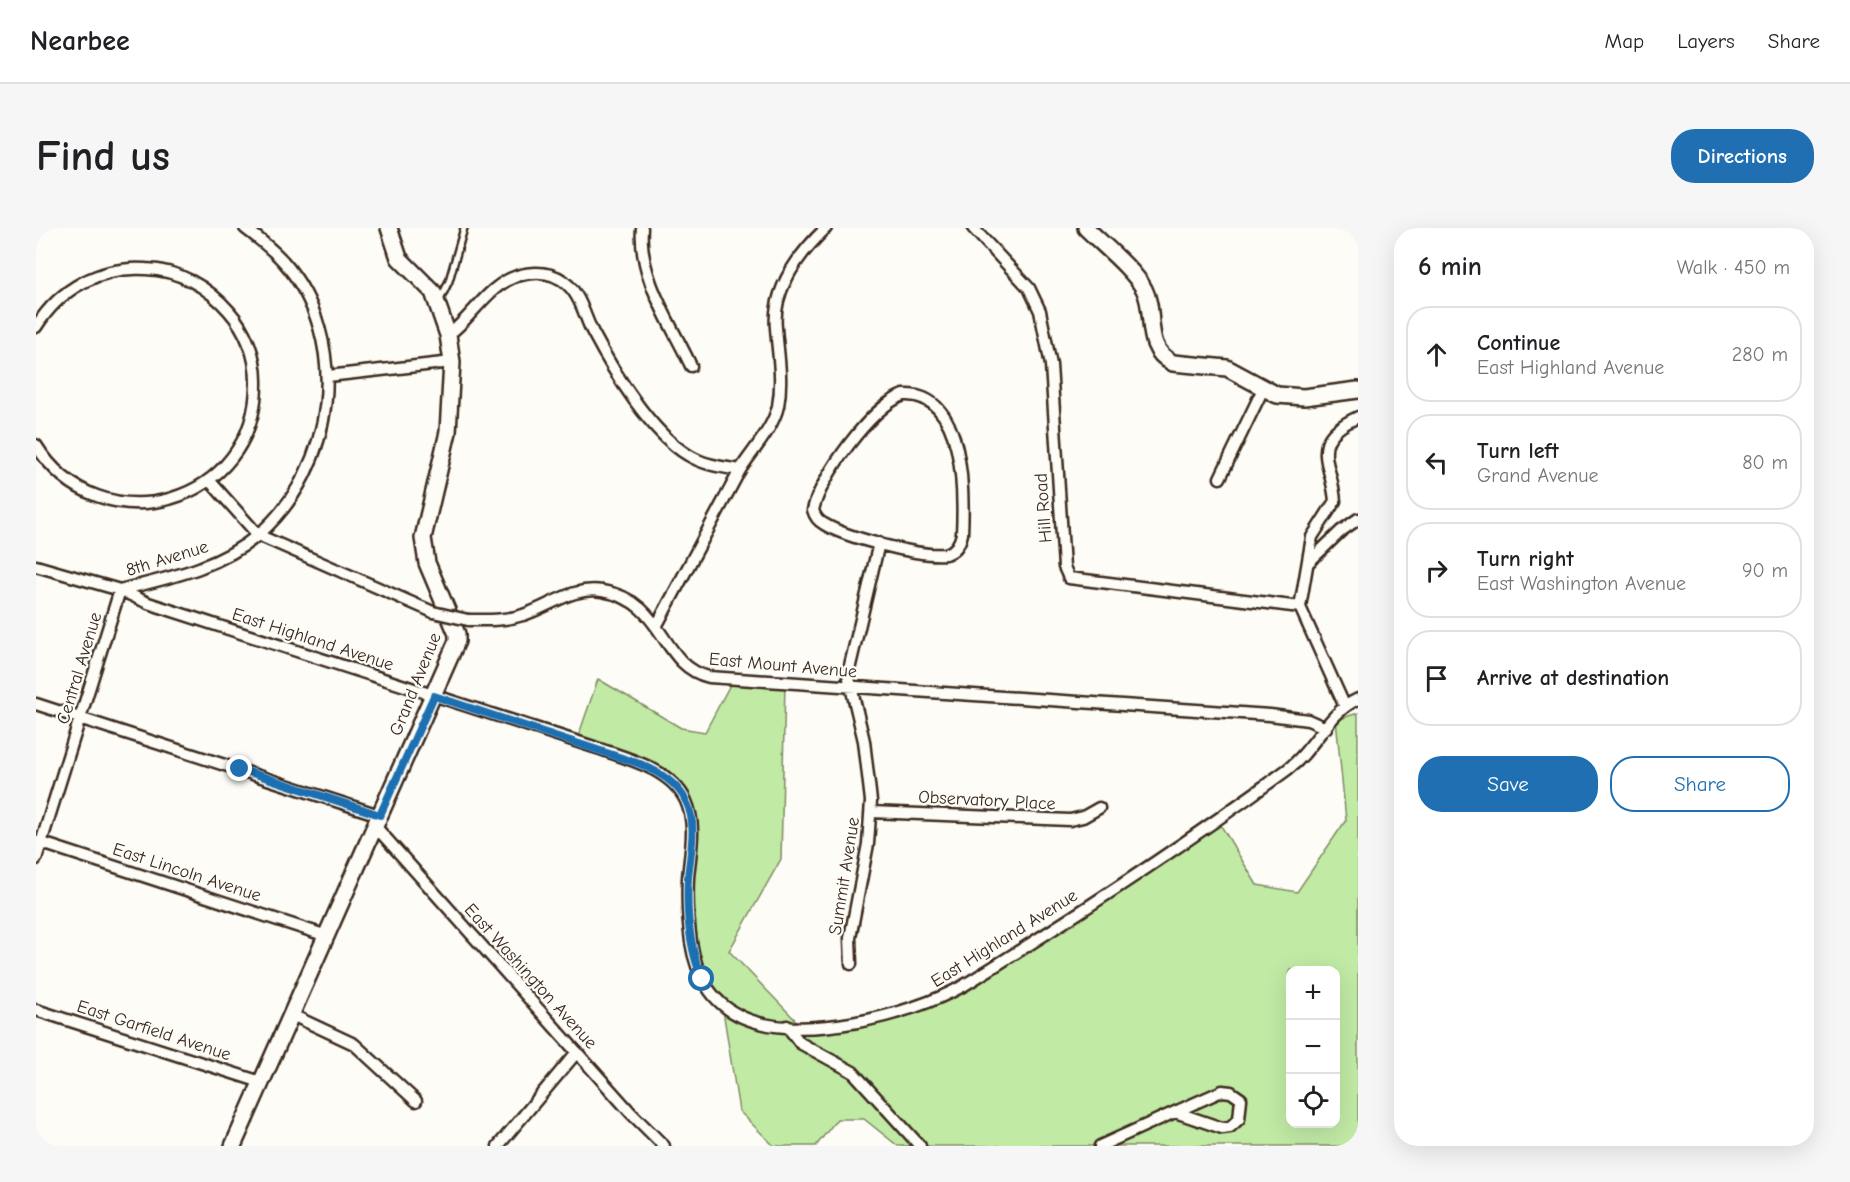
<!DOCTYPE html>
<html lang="en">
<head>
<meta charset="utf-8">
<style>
	body { margin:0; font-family:"Comic Neue",sans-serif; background:#f6f6f6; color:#202124 }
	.controls { position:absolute; right:18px; bottom:18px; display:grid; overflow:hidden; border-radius:12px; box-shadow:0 6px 24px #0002 }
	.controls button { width:54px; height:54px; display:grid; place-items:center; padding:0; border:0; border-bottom:2px solid #e0e0e0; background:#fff; color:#202124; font:30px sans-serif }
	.stop { position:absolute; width:18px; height:18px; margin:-14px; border:4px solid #1f6fb2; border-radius:50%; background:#fff }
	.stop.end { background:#1f6fb2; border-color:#fff; box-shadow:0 2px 6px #0008 }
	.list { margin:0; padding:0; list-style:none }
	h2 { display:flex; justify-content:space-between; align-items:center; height:78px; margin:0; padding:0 24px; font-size:26px }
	h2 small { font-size:20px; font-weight:400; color:#757577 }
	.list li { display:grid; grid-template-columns:39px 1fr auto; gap:18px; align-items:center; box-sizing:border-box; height:96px; margin:0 12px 12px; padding:0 12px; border:2px solid #e0e0e0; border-radius:24px }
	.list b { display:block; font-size:22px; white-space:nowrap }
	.list p { margin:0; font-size:20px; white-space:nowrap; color:#757577 }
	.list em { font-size:20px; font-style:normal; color:#757577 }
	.actions { display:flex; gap:12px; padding:18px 24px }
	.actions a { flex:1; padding:14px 0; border:2px solid #1f6fb2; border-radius:24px; text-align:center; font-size:21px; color:#1f6fb2 }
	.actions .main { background:#1f6fb2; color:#fff }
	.icon { flex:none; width:33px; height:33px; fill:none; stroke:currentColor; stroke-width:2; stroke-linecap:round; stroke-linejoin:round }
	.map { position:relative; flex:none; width:1322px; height:918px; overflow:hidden; border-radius:24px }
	header { display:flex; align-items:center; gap:36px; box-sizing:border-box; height:84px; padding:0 30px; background:#fff; border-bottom:2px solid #e0e0e0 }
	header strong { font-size:28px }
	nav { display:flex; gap:33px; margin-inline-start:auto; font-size:21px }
	.intro { display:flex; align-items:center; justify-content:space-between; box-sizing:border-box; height:144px; padding:0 36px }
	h1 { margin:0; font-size:42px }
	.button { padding:15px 27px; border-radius:24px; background:#1f6fb2; color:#fff; font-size:21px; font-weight:700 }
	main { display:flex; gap:36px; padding:0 36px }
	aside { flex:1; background:#fff; border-radius:24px; box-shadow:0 6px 24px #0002 }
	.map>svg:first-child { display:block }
</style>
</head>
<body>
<header>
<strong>Nearbee</strong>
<nav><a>Map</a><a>Layers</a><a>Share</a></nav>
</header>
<div class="intro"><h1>Find us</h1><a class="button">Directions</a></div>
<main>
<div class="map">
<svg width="1322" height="918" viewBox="0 0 1322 918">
	<rect width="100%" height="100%" fill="#fdfcf7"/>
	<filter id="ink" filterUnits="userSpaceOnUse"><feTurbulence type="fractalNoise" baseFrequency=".0167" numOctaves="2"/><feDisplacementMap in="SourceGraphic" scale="12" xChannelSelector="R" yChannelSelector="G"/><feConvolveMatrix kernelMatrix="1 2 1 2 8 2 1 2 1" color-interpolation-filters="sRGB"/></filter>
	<g filter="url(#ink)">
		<path fill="#c1eaa5" stroke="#7e8a62" stroke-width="1.5" fill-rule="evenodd" d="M562,451L645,500L669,504L696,453L749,456L745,631L693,723L769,802L896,774L1181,591L1221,657L1261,664L1310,592L1300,492L1322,485V918H862L828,891H801L780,918H738L703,883L686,776L656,716L650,575L618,539L541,512ZM1254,742H1300V896H1254Z"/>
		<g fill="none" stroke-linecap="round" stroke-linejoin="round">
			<defs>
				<path id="lane" d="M404,72L413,53L428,0"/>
				<path id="street" d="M606,0C602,49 635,95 655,138
					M937,0L993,60L1004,83L1015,137L1028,339L1033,350L1264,379
					M0,99C24,60 65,38 110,41C143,42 172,59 193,83C210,102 220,128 220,153C222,277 64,321 0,217
					M412,107C436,90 451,58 481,48C498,43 518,43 532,57C545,69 549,90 557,105C577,143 615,205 652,227C668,237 685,239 704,242C716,223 737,201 742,178C747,152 742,126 740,100C736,61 764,25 790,0
					M292,148L416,134
					M868,167C929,164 928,265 926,306C924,315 919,324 909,326C884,329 809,309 788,296C782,293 779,289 777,282C784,250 836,177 868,167Z
					M1184,250L1227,161
					M173,252L222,307L397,384
					M1273,334L1305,303L1322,291
					M0,338L84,362L112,375L558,519C589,530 635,540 650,573C661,598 654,624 652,650C651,671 652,692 655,714C660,746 675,775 706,789C765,815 873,788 927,758C1037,690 1147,618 1252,541C1278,522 1291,485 1322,471
					M84,362C132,350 183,340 222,307C300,240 316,112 247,33C235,20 222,10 209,0
					M432,392C451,392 469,393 487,387C514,379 536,358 566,363C630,373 623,437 673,449L1234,487L1272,492L1290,500
					M621,397L704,242
					M0,476L343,587
					M1309,479L1264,379L1276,309L1299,273C1296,234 1270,213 1322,189
					M835,584L1034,592L1047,589L1063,580
					M339,598L595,885L628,918
					M0,613L291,708
					M0,631L84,362
					M815,736L814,710L832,616L835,573L828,513L812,446L843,315
					M0,782L225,854
					M256,787L318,816L380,873
					M751,798L764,815L817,844L884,918
					M1186,863L1195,864L1205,871L1203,891L1194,899L1186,900L1139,884Z
					M462,918L541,824
					M1064,918L1139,884"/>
				<path id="secondary" d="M1050,0C1067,17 1097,41 1108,61C1121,86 1106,120 1137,135L1191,140L1241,167L1268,169L1322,162
					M197,918L421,413V406L391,335L387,310L412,204L416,134L412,107L397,64L363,30L353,0"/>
			</defs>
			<use href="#lane" stroke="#3b2a1e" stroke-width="10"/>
			<use href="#street" stroke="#3b2a1e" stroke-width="15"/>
			<use href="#secondary" stroke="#3b2a1e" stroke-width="20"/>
			<use href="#lane" stroke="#fdfcf7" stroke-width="5"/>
			<use href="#street" stroke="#fdfcf7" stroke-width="10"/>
			<use href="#secondary" stroke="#fdfcf7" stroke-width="15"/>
			<defs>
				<path id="street-bridge" d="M397,384L432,392"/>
			</defs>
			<use href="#street-bridge" stroke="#3b2a1e" stroke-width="15" stroke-linecap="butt"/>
			<use href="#street-bridge" stroke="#fdfcf7" stroke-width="10"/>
		</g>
	</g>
	<g fill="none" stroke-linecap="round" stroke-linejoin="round" filter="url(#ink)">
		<path stroke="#1f6fb2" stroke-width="8" d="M204,541L344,587L398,468L604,536C622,544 641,554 650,573C662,597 654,625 652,650C650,685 653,718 666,751"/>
	</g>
	<g text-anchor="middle" stroke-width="4.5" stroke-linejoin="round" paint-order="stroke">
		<g font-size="18" fill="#3b2a1e" stroke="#fdfcf7">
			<text transform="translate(1007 280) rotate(-94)" y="6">Hill Road</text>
			<text transform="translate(131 330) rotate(-17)" y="6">8th Avenue</text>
			<text transform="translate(277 411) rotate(18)" y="6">East Highland Avenue</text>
			<text transform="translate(747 437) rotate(5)" y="6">East Mount Avenue</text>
			<text transform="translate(43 440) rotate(-73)" y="6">Central Avenue</text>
			<text transform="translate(379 456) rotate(-68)" y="6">Grand Avenue</text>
			<text transform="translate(951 572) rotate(3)" y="6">Observatory Place</text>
			<text transform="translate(151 644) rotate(18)" y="6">East Lincoln Avenue</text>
			<text transform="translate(808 648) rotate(-81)" y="6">Summit Avenue</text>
			<text transform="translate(968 710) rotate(-32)" y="6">East Highland Avenue</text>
			<text transform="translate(495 748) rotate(48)" y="6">East Washington Avenue</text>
			<text transform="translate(118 802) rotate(18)" y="6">East Garfield Avenue</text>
		</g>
	</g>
</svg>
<div class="controls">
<button>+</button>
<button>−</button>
<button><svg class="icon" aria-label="locate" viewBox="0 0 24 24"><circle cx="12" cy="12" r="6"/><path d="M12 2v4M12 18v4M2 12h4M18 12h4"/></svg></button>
</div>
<div class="stop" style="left:666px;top:751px"></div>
<div class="stop end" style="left:204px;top:541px"></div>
</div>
<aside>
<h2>6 min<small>Walk · 450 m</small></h2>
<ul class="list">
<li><svg class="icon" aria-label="ahead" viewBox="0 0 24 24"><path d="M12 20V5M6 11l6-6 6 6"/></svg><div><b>Continue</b><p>East Highland Avenue</p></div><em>280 m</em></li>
<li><svg class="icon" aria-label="left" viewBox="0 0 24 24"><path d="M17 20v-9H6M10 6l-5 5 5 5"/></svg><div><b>Turn left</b><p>Grand Avenue</p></div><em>80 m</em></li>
<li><svg class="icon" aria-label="right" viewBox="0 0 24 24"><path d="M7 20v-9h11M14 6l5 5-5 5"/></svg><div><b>Turn right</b><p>East Washington Avenue</p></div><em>90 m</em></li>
<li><svg class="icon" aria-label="arrive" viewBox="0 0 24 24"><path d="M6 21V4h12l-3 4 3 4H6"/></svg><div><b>Arrive at destination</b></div></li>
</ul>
<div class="actions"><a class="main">Save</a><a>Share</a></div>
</aside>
</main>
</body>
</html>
